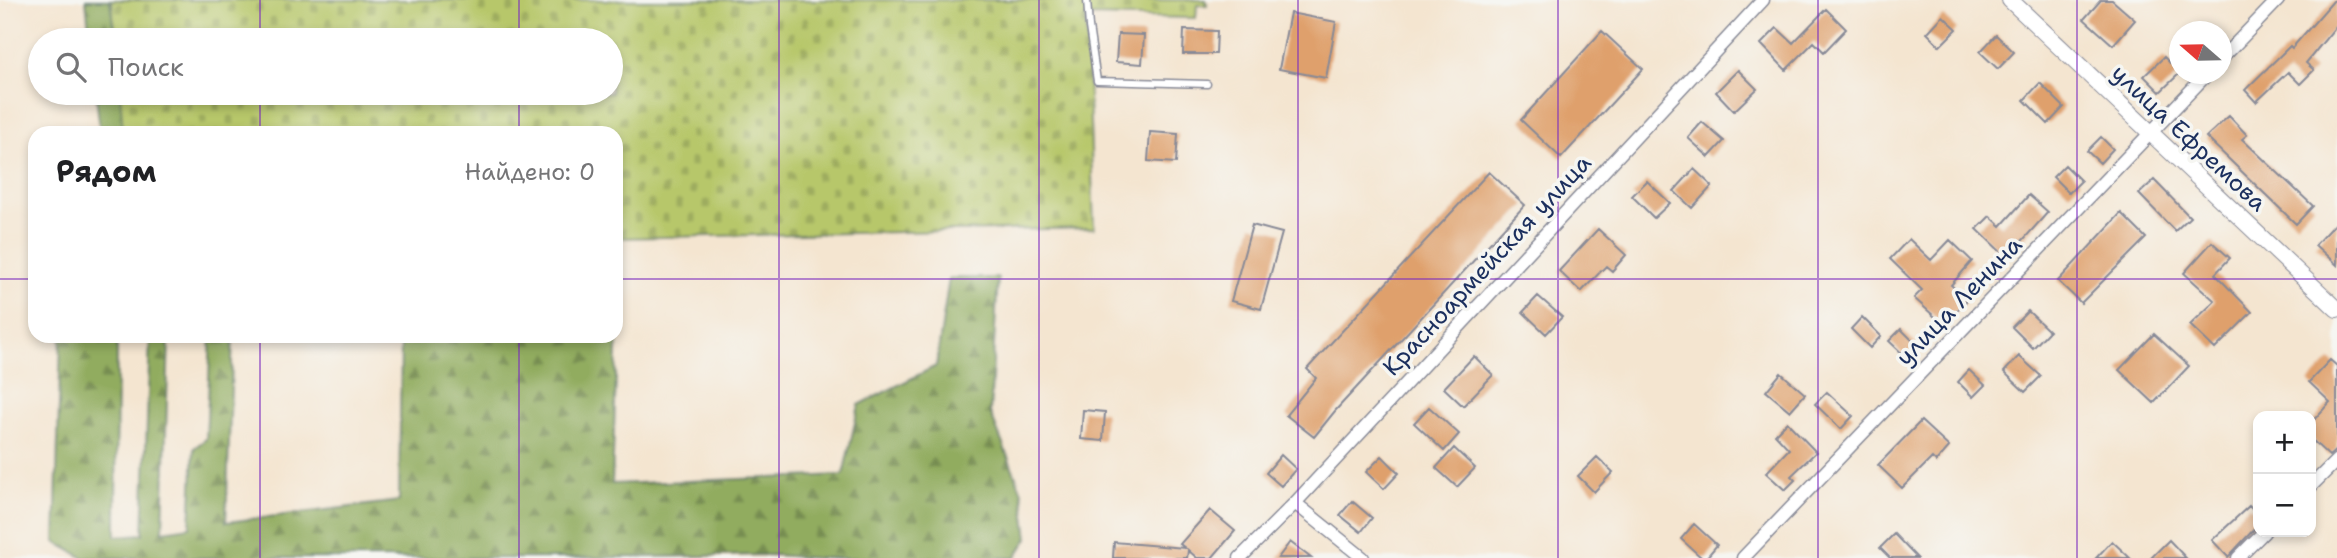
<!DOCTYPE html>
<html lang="ru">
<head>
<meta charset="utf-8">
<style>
	body { margin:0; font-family:"Shantell Sans",sans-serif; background:#f6f6f6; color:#202124 }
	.controls { position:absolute; right:21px; bottom:21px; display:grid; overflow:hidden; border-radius:14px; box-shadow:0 4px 10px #0003 }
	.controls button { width:63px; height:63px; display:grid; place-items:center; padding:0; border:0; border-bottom:2px solid #e0e0e0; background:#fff; color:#202124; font:35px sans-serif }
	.compass { position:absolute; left:2169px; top:21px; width:63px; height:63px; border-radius:50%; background:#fff; box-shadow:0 4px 10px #0003; rotate:290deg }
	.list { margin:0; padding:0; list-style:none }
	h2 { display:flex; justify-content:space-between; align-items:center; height:91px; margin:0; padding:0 28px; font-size:30px }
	h2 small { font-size:23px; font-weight:400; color:#757577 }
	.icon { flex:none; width:38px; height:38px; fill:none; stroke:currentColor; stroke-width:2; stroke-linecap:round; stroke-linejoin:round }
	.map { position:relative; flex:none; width:2337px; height:558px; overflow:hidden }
	.search { position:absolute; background:#fff; box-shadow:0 4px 10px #0003; left:28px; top:28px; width:595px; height:77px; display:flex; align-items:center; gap:18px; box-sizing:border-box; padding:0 24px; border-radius:38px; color:#757577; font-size:26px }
	.panel { position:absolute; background:#fff; box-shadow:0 4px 10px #0003; left:28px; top:126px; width:595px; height:217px; border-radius:21px }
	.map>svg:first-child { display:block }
</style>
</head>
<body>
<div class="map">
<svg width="2337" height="558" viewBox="0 0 2337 558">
	<defs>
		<pattern id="forest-firs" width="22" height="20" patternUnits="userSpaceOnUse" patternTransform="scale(1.75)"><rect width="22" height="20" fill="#91ac5e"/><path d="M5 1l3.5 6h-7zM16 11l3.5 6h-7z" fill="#768c51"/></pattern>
		<pattern id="cemetery-stones" width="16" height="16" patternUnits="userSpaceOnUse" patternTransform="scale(1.75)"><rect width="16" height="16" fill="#b7c76a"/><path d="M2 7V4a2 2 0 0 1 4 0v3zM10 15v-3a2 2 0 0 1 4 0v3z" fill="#9dab5e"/></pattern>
	</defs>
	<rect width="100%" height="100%" fill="#f6f6f2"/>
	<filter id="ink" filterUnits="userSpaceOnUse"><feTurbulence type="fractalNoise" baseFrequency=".0143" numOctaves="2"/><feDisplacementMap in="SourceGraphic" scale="14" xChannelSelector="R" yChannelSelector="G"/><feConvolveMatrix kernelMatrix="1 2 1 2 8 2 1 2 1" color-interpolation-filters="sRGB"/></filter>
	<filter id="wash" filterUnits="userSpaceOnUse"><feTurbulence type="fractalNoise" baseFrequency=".00686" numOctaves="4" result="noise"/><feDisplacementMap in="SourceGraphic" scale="28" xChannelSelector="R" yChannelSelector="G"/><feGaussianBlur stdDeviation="1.57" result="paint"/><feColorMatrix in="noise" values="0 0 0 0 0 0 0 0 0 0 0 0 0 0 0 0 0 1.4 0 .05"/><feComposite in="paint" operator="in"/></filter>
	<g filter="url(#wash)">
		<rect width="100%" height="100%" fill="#f4e5d0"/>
		<path fill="url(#forest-firs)" stroke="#566e5e" stroke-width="2" d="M86,0H110L115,40H90Z
			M96,93H120L125,133H100Z
			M616,263L620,270L612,484L843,475L859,405L936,366L949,278H998L990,412L1022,492L1028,538L1015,558H816L774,555L563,558H84L55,542L61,336H117L116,536L143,534L150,336H169L163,531L190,527L194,448L206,439L211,336H233L226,522L399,501L401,336H616Z"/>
		<path fill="url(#cemetery-stones)" stroke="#697b64" stroke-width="2" d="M112,0H1206L1207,5H1197L1196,18L1086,16L1094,228L616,238V133H123L120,93H611V40H115Z"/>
		<g id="blocks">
			<path fill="#dfa06c" d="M2101,0H2112L2135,20L2113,45L2084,19Z
				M2334,0H2337V25L2306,63L2314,70L2300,84L2288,72L2256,102L2245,90L2290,46L2292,48Z
				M1826,9L1846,29L1824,52L1814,42L1786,70L1761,44L1777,28L1793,43Z
				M1290,13L1336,22L1326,78L1279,69Z
				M1943,16L1957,29L1940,46L1927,33Z
				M1184,30L1217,31L1216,54H1183Z
				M1602,31L1643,69L1561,158L1521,120Z
				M1118,34L1144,35L1142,64L1116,62Z
				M1996,35L2014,52L1998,69L1980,52Z
				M2164,57L2180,73L2160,92L2144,76Z
				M1738,70L1757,89L1734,111L1716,92Z
				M2040,83L2064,107L2048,124L2024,100Z
				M2229,116L2247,135L2242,139L2313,206L2296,224L2206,137Z
				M1702,122L1724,141L1709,157L1688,138Z
				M1150,132L1178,134L1176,163L1148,161Z
				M2101,137L2113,149L2100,163L2087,151Z
				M2065,165L2081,181L2069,193L2053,177Z
				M1694,169L1712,186L1692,208L1674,191Z
				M1489,172L1525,205L1335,411L1314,437L1286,415L1316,378L1307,369Z
				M2154,180L2190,217L2175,231L2139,194Z
				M1647,181L1670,203L1654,218L1632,196Z
				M2029,195L2048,212L2007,258L1977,229L1990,216L2001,226Z
				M2121,213L2146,238L2081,303L2058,281Z
				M2337,221V265L2315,245Z
				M1252,225L1282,233L1261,309L1231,301Z
				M1598,229L1626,255L1612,271L1606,266L1581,292L1559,271Z
				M1909,239L1931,260L1950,240L1972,261L1951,285L1967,300L1944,325L1914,298L1922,290L1890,259Z
				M2212,242L2230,258L2215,274L2252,312L2215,349L2190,325L2215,301L2184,273Z
				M1538,296L1562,317L1546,334L1523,312Z
				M2028,311L2049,331L2033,348L2012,327Z
				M1862,317L1881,336L1870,348L1851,329Z
				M1901,329L1920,348L1908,359L1889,341Z
				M2154,334L2189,366L2154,403L2119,370Z
				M1474,356L1493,375L1463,406L1444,388Z
				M2019,356L2041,376L2025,392L2004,372Z
				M2330,360L2337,366V449L2329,456L2311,439V423L2330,402L2309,382Z
				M1969,370L1985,385L1973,397L1958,382Z
				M1781,373L1805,394L1790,411L1766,391Z
				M1827,392L1853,416L1841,429L1815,404Z
				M1429,407L1459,434L1444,451L1414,423Z
				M1083,410L1105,412L1103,441L1081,439Z
				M1921,421L1949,447L1936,462L1932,458L1902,488L1878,465Z
				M1787,422L1816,452L1791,476L1795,480L1785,490L1766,473L1789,449L1775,434Z
				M1454,448L1475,468L1457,487L1436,468Z
				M1281,455L1296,469L1281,486L1266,473Z
				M1382,456L1399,473L1384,489L1366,472Z
				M1597,457L1613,472L1594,492L1578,476Z
				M1352,501L1372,518L1361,532L1340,515Z
				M2249,506L2258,515V525L2228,557L2212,540Z
				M1210,510L1235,531L1212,558H1197L1188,550L1187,558H1113L1114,542L1185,548L1180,544Z
				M1694,524L1717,545L1706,558H1702L1681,539Z
				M1894,534L1917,558H1890L1880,548Z
				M2169,540L2186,558H2151Z
				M2112,541L2130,558H2096Z
				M1290,542L1311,558H1278Z"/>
		</g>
	</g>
	<g filter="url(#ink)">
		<use href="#blocks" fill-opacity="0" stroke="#888a97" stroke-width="2"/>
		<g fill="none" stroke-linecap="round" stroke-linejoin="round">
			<defs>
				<path id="service" d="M1087,0L1089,27L1097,81L1207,84"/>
				<path id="minor" d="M2222,58L2278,0
					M2311,486L2337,460
					M1295,503L1363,558
					M1240,558L1295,503L1763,0
					M1743,558L2207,74
					M2238,558L2264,532"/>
				<path id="tertiary" d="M2010,0L2337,309"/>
			</defs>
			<use href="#service" stroke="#888a97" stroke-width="9"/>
			<use href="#minor" stroke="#888a97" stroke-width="15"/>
			<use href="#tertiary" stroke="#888a97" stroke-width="18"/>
			<use href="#service" stroke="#fff" stroke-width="6"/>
			<use href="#minor" stroke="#fff" stroke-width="12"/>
			<use href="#tertiary" stroke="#fff" stroke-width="16"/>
		</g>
	</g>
	<path fill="none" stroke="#7b2cbf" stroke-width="2" stroke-opacity="0.55" d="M260,0V40M519,0V40M779,0V558M1039,0V558M1298,0V558M1558,0V558M1818,0V558M2077,0V558M260,93V133M519,93V133M0,279H35M616,279H2337M260,336V558M519,336V558"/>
	<g text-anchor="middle" stroke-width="7" stroke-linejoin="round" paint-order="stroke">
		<g font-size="24" fill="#1b2f5e" stroke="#f6f6f2">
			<text transform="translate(2189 138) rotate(43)" y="8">улица Ефремова</text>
			<text transform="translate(1487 265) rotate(-47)" y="8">Красноармейская улица</text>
			<text transform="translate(1959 301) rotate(-46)" y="8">улица Ленина</text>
		</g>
	</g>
</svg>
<div class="controls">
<button>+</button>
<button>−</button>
</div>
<svg class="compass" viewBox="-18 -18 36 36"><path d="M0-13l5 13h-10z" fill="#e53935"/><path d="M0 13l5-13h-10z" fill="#757577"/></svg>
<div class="search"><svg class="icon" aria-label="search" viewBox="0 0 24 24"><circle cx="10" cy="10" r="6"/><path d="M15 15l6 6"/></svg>Поиск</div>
<section class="panel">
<h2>Рядом<small>Найдено: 0</small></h2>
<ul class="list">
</ul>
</section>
</div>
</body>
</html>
